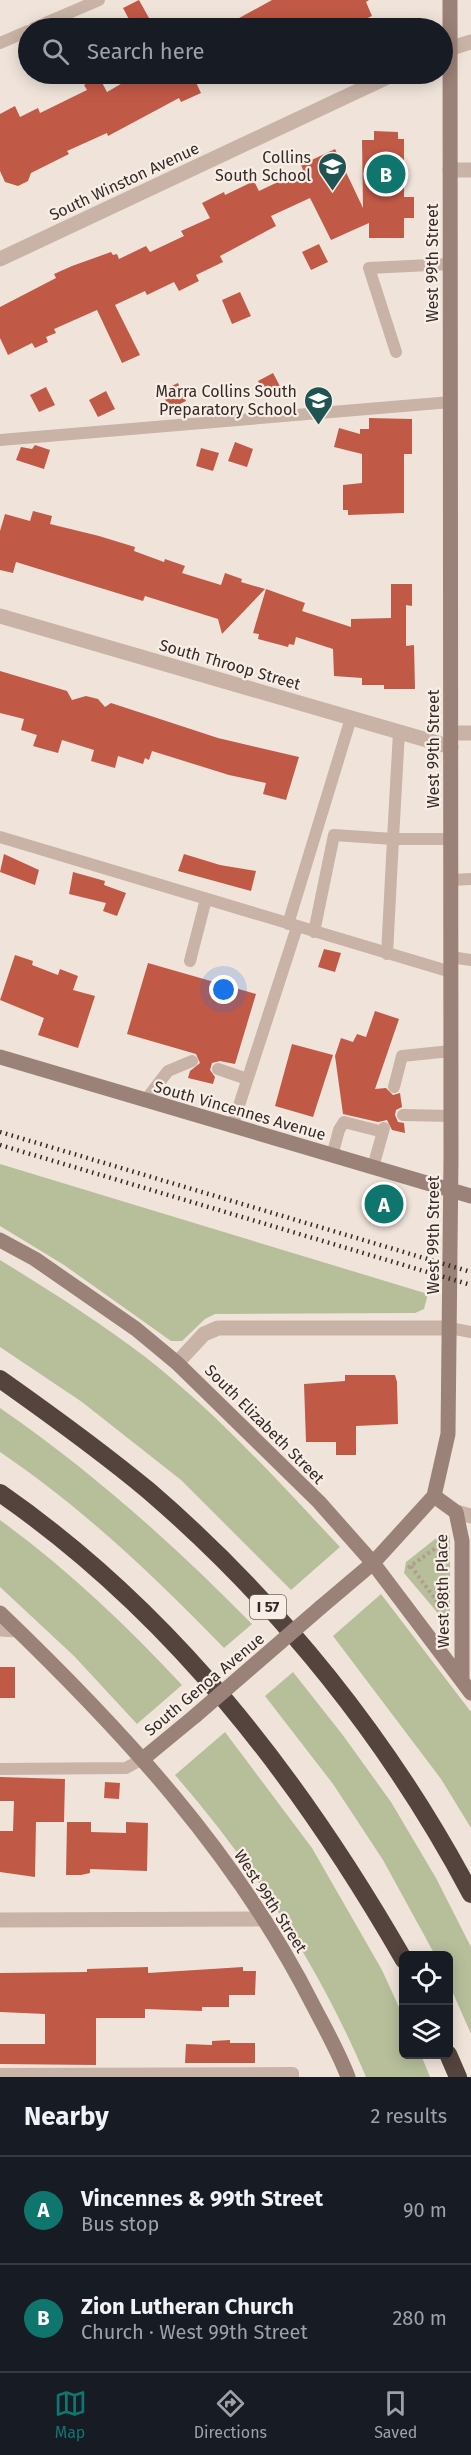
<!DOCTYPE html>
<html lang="en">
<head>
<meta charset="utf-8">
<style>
	body { margin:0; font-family:"Fira Sans",sans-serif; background:#20242c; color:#f1f3f6 }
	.controls { position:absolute; right:18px; bottom:18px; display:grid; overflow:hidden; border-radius:9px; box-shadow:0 3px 15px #0003 }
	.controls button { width:54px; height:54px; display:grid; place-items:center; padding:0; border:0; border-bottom:2px solid #363941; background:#171b24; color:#f1f3f6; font:30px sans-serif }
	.you { position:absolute; left:224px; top:990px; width:21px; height:21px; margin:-15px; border:4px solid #fff; border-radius:50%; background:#1a73e8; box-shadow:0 0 0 9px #1a73e833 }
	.badge { display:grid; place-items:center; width:39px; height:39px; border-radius:50%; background:#0f766e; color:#fff; font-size:20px; font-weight:700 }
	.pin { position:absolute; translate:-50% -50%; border:3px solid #fff; box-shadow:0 2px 6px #0006 }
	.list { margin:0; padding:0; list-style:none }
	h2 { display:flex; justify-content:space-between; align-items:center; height:78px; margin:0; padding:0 24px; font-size:26px }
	h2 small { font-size:20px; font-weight:400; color:#9ea1a6 }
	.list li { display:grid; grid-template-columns:39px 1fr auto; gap:18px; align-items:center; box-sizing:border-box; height:108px; padding:0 24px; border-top:2px solid #363941 }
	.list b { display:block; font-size:22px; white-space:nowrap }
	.list p { margin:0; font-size:20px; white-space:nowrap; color:#9ea1a6 }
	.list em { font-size:20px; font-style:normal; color:#9ea1a6 }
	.icon { flex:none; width:33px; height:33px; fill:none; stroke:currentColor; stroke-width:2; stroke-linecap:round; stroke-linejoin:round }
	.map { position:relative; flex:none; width:471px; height:2077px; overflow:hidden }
	.search { position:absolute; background:#171b24; box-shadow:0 3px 15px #0003; left:18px; right:18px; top:18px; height:66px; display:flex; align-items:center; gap:15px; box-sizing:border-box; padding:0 21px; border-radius:33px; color:#9ea1a6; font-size:22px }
	.sheet { height:294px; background:#171b24 }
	nav { display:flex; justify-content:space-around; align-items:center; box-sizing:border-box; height:84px; border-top:2px solid #363941; background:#171b24; font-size:16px; color:#9ea1a6 }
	nav a { display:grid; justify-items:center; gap:3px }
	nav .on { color:#0f766e }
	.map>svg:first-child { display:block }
</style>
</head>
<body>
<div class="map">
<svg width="471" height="2077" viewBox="0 0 471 2077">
	<rect width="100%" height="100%" fill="#f0e4da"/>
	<path fill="#b6bf9a" d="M0,1164L428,1294L424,1309L415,1313L215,1314L205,1319L182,1341H171L64,1265L0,1226Z
		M0,1260C49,1290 98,1321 144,1356C216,1412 278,1481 340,1547L291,1590L181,1480L82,1402L0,1347Z
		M0,1408C94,1473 172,1543 252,1624L224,1648C155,1577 83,1508 0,1452Z
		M0,1520C66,1568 126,1625 182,1685L137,1724L74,1656L0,1587Z
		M444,1532L450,1536V1622L447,1624L404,1573L406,1562Z
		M381,1594L471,1712V1828L441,1779L333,1636Z
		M293,1672L342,1734L391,1802L436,1878L471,1947V2034L449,1984L448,1956L435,1955L383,1860L333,1784L265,1696Z
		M225,1732L312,1848L382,1970L403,2016L404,2054L421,2055L430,2077H366C319,1966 254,1866 175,1775Z"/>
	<path fill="#c15947" d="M139,0L149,18L133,27L123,8Z
		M272,0H369L366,2L372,16L348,27L344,18L329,28H221Z
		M138,74H192L201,93L181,102L179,98L108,136L107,133L67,151L69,154L31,173L28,181L18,186L5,182L0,171V114L15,106L20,117L38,108L40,113L87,90L84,85L99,77L107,92Z
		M374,131L398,132V139H404V197H414V218H404V238H369V223L331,240L310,198L271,216L276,226L220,256L223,262L196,275L199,281L179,291L174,282L147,295L145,291L115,305L140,355L122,363L97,310L54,329L56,333L46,337L48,342L35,348L32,343L8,355L0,338V307L56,278L54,274L72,266L111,252L113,255L117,254L119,259L146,246L150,252L184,236L181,231L210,218L202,203L224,192L225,195L254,181L259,191L303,170L301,165L335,149L363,208L362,140H374Z
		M319,244L328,262L311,270L302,252Z
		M240,292L251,316L232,324L222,300Z
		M273,373L281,388L266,396L258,381Z
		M178,383L186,401L170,409L161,391Z
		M46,387L55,405L39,412L30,395Z
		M106,391L115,409L98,417L89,400Z
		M369,418L412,419V454H404V513L348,515V510H343V485L362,483V454L334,447L339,428L360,434V429H369Z
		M235,442L253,449L247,467L228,461Z
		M35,445L50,450L44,469L16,460L21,447L32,449Z
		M201,448L219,453L213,471L196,466Z
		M33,511L52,516L50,524L99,536L135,547L134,551L164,562L165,559L185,566L182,573L221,585L225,573L242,579L241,582L265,589L222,634L218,619L145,596L143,601L16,562L13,573L0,570V531L5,514L30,521Z
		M391,584H412V606L406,605V646L414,645L415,689H384V685H362V678L334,676L333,649L296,637L294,645L289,644L288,647L258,639L259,634L253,633L266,589L305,603L302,611L351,627V619L391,618Z
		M0,671L67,691L72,700L86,696L98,699L105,707L111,703L218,738L299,757L286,800L263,794L266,783L229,775L152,751L149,760L145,758L143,764L118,756L115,768L91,761L94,750L62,740L58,753L33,746L37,735L21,730L24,719L0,713Z
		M4,854L39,870L35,885L0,872Z
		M184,854L220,865L256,871L251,891L178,871Z
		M73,872L105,881L104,885L126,893L117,916L103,911L106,903L69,894Z
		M324,949L341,953L335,972L318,967Z
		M15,955L33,961L32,965L58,975L60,969L78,976L73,990L95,996L78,1048L38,1035L44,1018L0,1000Z
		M148,963L256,994L235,1064L220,1061L212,1063L210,1070L215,1077L213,1084L188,1078L190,1071L200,1063L196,1054L127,1034Z
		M375,1011L399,1019L375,1089L386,1088L393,1095L400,1093L402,1107L396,1110L395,1115L398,1122L404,1123L405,1133L392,1130L387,1120L378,1122L343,1114L335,1056L341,1038L353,1042L357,1034L366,1037Z
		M292,1044L333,1055L313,1117L275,1106Z
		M345,1375H395L397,1382L398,1424L356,1426V1455H336V1442H306L304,1384L345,1381Z
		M0,1667H15V1698H0Z
		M0,1777L65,1779L64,1822H36L35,1877L0,1872V1831H13L14,1801H0Z
		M105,1782L120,1783L119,1799L104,1798Z
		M67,1822H91V1832L126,1833V1822L148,1823L147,1871L90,1869V1873L81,1875H66Z
		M148,1967V1973L243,1967V1971H256L255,1995H229V2007H202V2011L145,2009V2018H96V2065L0,2064V2044H45V2014L0,2012V1973L87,1972V1969Z
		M230,2040V2043H255V2063H185L186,2044L212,2045V2041Z"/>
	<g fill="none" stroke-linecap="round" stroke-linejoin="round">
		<path stroke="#b39c91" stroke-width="4" stroke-dasharray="3 3" stroke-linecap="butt" d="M411,1566L443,1610
			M408,1568L444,1542"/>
		<path stroke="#c8b3a6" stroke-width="12" d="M34,28L99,0
			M0,43L28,31
			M396,352L369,268L450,264
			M0,440L451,402
			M399,732L393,839H451
			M0,837L451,972
			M451,880L471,879
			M288,924L351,718
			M314,932L334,835L393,839L387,954
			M451,957L471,960
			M190,961L206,899
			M218,1069L247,1079
			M394,1087L402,1056L451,1051
			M145,1101L168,1071L192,1061
			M403,1115L451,1116
			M232,1127L297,927
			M332,1156L339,1130L344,1122L383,1132
			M373,1167L384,1128
			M450,1328L471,1332
			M0,1769L126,1768L144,1758
			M0,2074L293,2073V2077"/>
		<path stroke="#c8b3a6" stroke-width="15" d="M442,51L471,42
			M450,170H471
			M0,259L394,74
			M0,616L451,747
			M451,733H471
			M177,1363L204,1334L218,1328H450
			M456,1512L471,1516
			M0,1629L17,1630
			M0,1920L264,1919"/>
		<path stroke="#9b8278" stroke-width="15" d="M0,1057L471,1196
			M0,1240L35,1259L136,1329L177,1363L319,1502L373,1563L462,1681
			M434,1496L456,1512L462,1541V1681L471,1693
			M321,1607L373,1563L434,1496L448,1434L451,1158L450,0
			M0,1613C123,1731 237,1854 314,2007C326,2030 339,2053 348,2077
			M144,1758L195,1716"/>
		<path stroke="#55433e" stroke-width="18" d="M0,1379C51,1415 101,1451 149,1491C280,1604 390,1741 471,1894
			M0,1493C173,1613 300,1779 404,1960
			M448,2054L458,2077"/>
		<path stroke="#342a27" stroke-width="4.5" stroke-dasharray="1.5 4.5" stroke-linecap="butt" d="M0,1132L471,1272
			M0,1145L471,1285"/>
		<path stroke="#9b8278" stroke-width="15" d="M195,1716L321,1607"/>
	</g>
	<defs>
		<symbol id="school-pin" viewBox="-11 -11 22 30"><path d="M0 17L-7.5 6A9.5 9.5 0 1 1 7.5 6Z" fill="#1e5453" stroke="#f8eee6"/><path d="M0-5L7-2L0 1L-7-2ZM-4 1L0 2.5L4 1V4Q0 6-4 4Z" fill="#fff"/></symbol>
	</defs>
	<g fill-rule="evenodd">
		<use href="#school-pin" x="316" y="150" width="33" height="45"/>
		<use href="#school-pin" x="302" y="384" width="33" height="45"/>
	</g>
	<g text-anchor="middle" stroke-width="4.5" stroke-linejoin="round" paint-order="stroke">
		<rect fill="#f8eee6" stroke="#6f6560" stroke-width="1.5" x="250" y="1595" width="36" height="24" rx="4.5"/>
		<g font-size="15" font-weight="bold" fill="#342a27">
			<text x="268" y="1612">I 57</text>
		</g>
		<g font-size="16" fill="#342a27" stroke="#f8eee6" text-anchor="end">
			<text x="311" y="163">Collins<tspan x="311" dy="18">South School</tspan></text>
			<text x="297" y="397">Marra Collins South<tspan x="297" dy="18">Preparatory School</tspan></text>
		</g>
		<g font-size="16" fill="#342a27" stroke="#f8eee6">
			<text transform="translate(124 181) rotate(-25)" y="6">South Winston Avenue</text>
			<text transform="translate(432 263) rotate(-90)" y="6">West 99th Street</text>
			<text transform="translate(230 664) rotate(16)" y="6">South Throop Street</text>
			<text transform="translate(433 749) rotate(-90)" y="6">West 99th Street</text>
			<text transform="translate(240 1110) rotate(16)" y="6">South Vincennes Avenue</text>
			<text transform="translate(433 1235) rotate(-90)" y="6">West 99th Street</text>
			<text transform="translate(265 1424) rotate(45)" y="6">South Elizabeth Street</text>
			<text transform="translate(442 1591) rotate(-91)" y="6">West 98th Place</text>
			<text transform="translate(204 1684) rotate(-40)" y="6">South Genoa Avenue</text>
			<text transform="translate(271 1901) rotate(57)" y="6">West 99th Street</text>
		</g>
	</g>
</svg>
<div class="controls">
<button><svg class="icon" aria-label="locate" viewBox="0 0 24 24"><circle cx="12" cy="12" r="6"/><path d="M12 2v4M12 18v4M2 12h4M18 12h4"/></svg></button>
<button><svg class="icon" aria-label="layers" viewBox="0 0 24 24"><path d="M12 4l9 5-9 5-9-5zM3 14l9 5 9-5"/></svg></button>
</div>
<div class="you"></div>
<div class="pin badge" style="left:384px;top:1204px">A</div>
<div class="pin badge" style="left:386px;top:174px">B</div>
<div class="search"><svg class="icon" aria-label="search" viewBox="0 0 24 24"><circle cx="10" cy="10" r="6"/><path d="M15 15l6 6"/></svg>Search here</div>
</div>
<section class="sheet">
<h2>Nearby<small>2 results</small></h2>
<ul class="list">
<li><span class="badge">A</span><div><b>Vincennes &amp; 99th Street</b><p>Bus stop</p></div><em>90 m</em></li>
<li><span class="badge">B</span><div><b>Zion Lutheran Church</b><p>Church · West 99th Street</p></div><em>280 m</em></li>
</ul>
</section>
<nav>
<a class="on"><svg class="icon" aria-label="map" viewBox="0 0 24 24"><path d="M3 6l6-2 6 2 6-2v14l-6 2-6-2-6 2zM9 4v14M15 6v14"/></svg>Map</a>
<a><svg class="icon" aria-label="directions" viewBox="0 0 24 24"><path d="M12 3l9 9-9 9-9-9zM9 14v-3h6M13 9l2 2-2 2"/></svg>Directions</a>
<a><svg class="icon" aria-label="saved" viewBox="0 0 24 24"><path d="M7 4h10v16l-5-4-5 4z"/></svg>Saved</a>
</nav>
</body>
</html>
